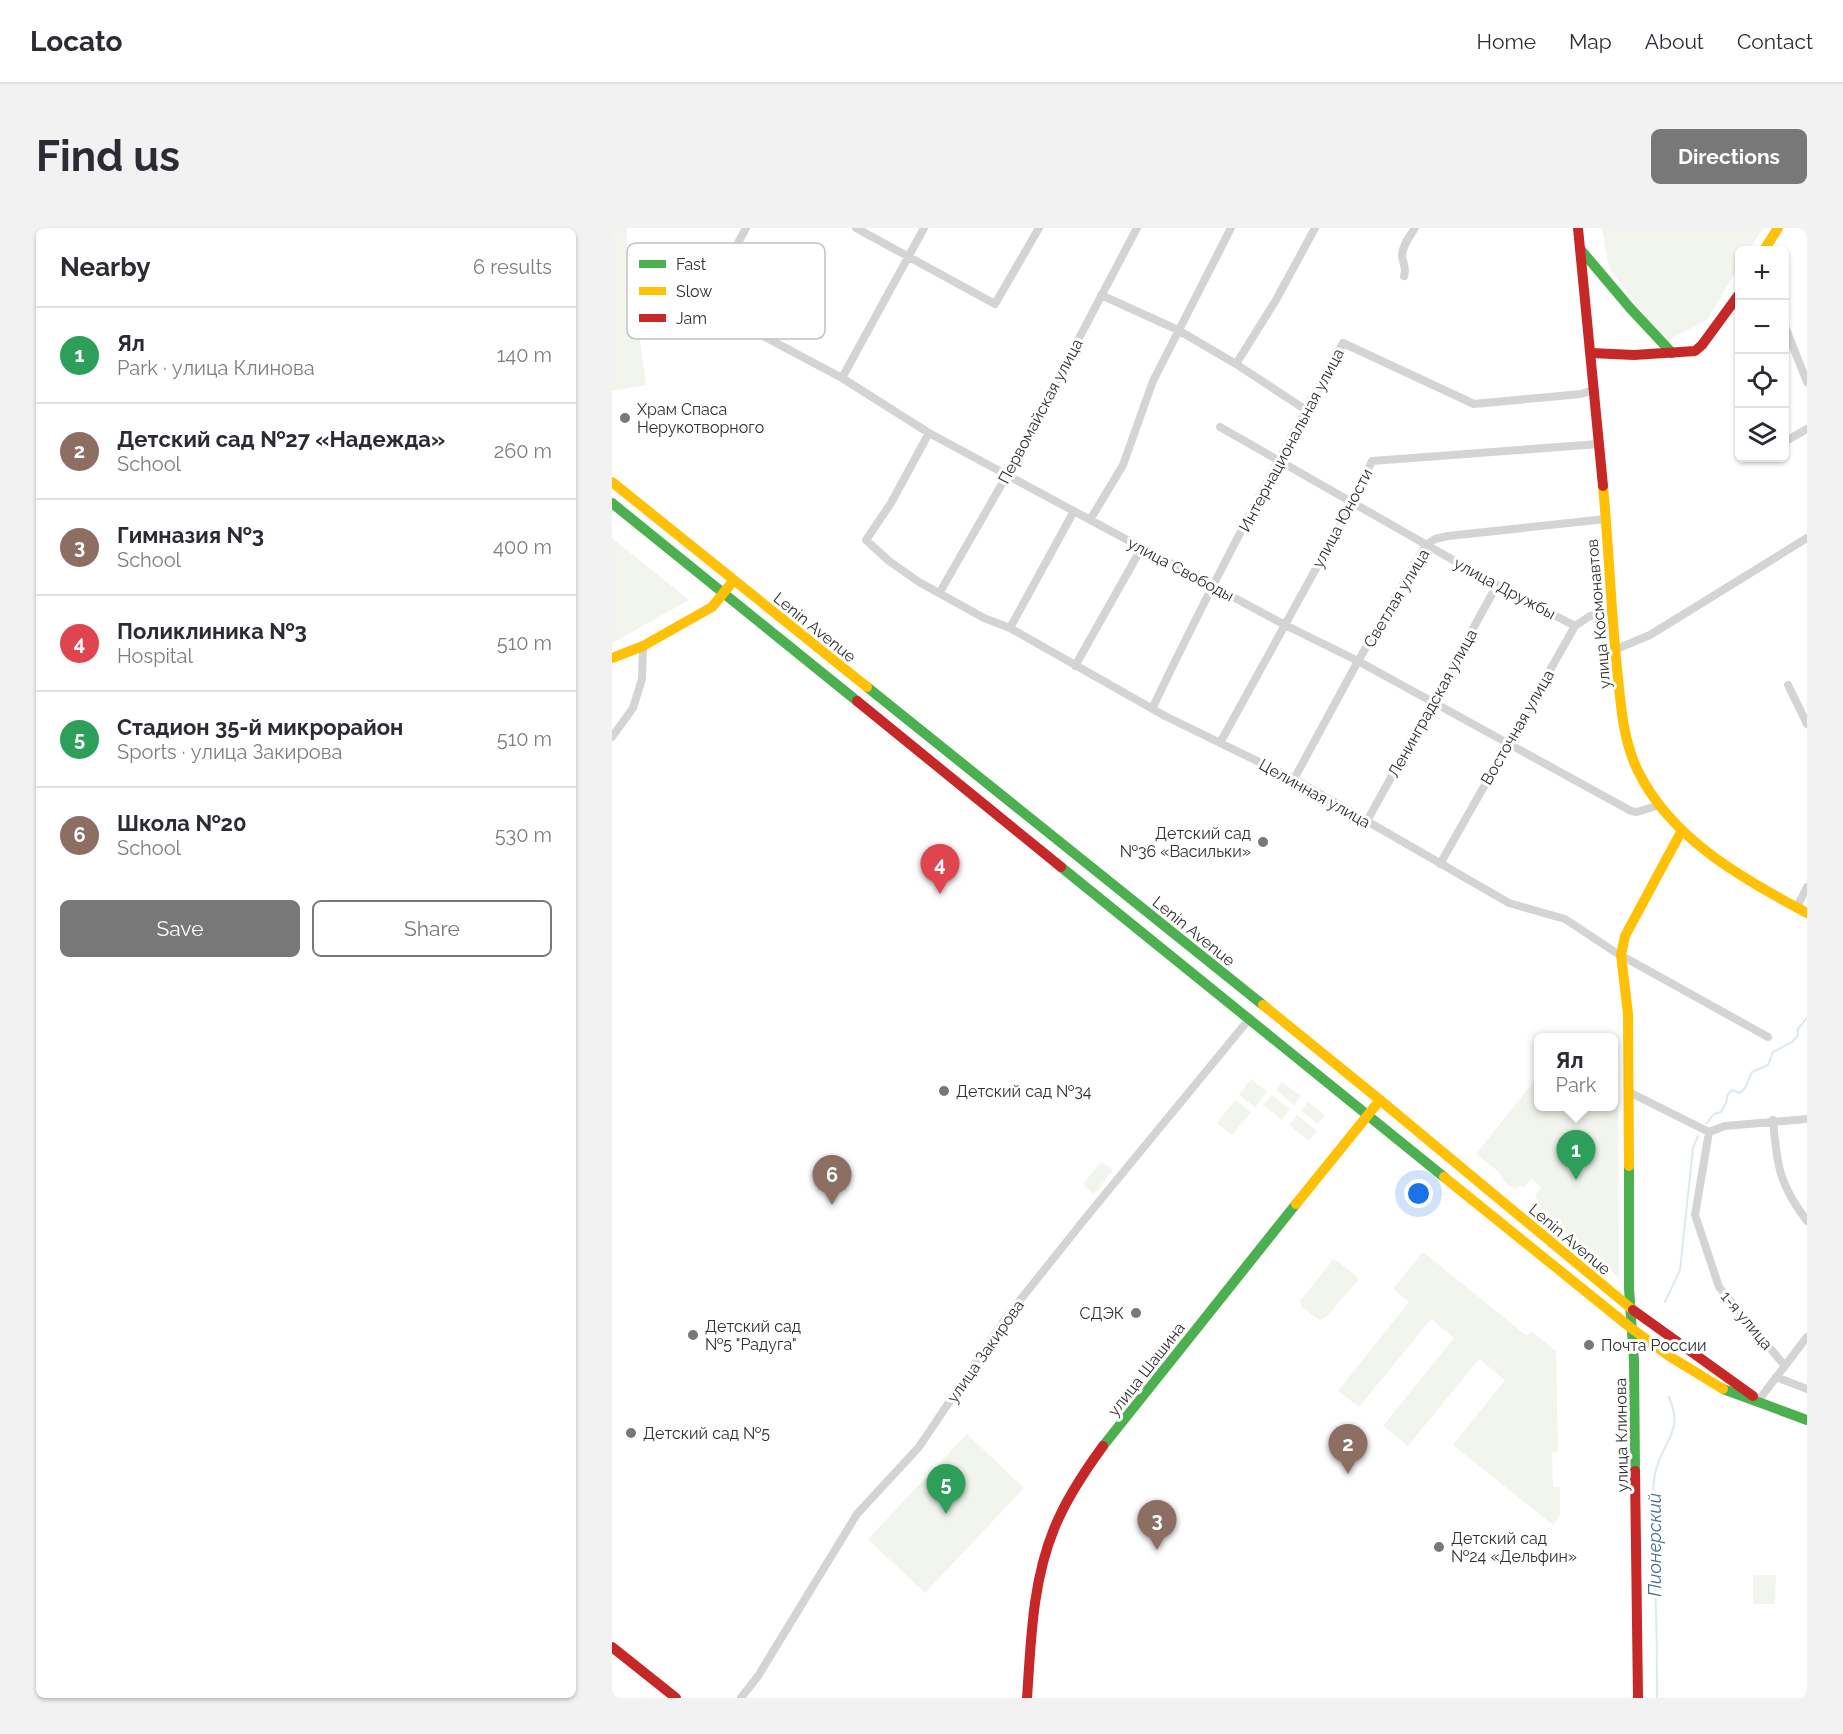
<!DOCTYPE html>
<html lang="en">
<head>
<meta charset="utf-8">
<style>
	body { margin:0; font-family:Raleway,sans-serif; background:#f2f2f3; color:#2b2b33 }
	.controls { position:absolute; right:18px; top:18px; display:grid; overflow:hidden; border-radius:9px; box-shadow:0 2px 4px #0004 }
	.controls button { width:54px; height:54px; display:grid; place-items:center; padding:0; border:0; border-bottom:2px solid #e1e1e2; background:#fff; color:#2b2b33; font:30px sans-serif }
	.you { position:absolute; left:807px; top:966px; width:21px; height:21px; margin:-15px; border:4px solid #fff; border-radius:50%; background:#1a73e8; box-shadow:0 0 0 9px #1a73e833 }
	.badge { display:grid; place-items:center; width:39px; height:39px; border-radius:50%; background:#787878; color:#fff; font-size:20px; font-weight:700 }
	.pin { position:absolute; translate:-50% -50px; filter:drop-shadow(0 2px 3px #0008) }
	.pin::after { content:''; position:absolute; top:32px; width:21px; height:18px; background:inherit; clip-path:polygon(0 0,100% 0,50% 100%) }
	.popup { position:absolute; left:922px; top:805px; width:84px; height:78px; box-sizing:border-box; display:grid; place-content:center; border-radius:9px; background:#fff; filter:drop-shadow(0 2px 4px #0005); font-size:20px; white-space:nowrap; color:#7c7c81 }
	.popup b { font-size:22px; color:#2b2b33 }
	.popup::after { content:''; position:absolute; left:50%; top:100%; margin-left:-12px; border:12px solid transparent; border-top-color:#fff }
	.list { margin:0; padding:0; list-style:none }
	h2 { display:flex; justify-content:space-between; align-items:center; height:78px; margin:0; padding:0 24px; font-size:26px }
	h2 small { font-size:20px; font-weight:400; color:#7c7c81 }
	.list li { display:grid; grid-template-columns:39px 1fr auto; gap:18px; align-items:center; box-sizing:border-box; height:96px; padding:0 24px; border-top:2px solid #e1e1e2 }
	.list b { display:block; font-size:22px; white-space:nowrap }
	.list p { margin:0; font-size:20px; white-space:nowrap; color:#7c7c81 }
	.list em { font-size:20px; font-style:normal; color:#7c7c81 }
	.actions { display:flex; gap:12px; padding:18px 24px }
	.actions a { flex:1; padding:14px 0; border:2px solid #787878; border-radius:9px; text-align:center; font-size:21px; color:#787878 }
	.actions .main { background:#787878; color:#fff }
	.icon { flex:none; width:33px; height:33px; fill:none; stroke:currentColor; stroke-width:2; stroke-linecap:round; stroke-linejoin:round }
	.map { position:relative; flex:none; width:1195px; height:1470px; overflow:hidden; border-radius:9px }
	header { display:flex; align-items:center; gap:36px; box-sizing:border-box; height:84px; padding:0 30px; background:#fff; border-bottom:2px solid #e1e1e2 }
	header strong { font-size:28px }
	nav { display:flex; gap:33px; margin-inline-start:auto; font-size:21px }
	.intro { display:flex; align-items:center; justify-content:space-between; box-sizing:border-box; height:144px; padding:0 36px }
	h1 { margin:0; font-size:42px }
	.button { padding:15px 27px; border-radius:9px; background:#787878; color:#fff; font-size:21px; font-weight:700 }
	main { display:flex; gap:36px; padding:0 36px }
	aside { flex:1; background:#fff; border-radius:9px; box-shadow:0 2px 4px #0004 }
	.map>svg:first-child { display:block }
</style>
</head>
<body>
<header>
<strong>Locato</strong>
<nav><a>Home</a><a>Map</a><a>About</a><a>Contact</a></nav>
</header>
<div class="intro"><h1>Find us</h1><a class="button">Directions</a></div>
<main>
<aside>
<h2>Nearby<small>6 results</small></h2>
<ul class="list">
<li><span class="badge" style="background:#2e9e5b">1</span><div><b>Ял</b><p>Park · улица Клинова</p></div><em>140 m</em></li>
<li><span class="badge" style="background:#8d6e63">2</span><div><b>Детский сад №27 «Надежда»</b><p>School</p></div><em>260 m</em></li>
<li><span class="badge" style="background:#8d6e63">3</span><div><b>Гимназия №3</b><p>School</p></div><em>400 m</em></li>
<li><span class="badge" style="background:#e0444e">4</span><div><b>Поликлиника №3</b><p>Hospital</p></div><em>510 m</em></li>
<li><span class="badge" style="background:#2e9e5b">5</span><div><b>Стадион 35-й микрорайон</b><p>Sports · улица Закирова</p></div><em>510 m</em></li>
<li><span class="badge" style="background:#8d6e63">6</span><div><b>Школа №20</b><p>School</p></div><em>530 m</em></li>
</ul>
<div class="actions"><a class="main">Save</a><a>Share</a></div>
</aside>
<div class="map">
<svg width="1195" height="1470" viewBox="0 0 1195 1470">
	<rect width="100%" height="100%" fill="#fff"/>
	<path fill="#f1f5ed" d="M0,0H15V17L34,157L0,163Z
		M990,0H1151L1137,22H1128L1127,38L1095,92L1053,114L997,40Z
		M0,310L77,372L0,415Z
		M639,851L655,864L643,879L627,867Z
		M923,852H926V878H1002V866L1006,870L1007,1050L921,978L925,972L923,967L929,959L919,951L912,959L907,958L903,962L892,953L887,944L864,926Z
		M670,854L689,868L682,877L664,862Z
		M660,867L678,881L670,892L651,877Z
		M623,872L639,884L620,907L605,895Z
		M696,874L713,887L706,896L689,882Z
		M685,887L705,903L697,913L677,897Z
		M489,934L499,940L500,943L484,964L481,965L473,959L472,955Z
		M811,1024L915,1108L919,1103L944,1123L946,1224H940L941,1259H948V1287L941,1297L841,1217L893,1152L867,1131L796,1218L771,1198L842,1110L819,1091L747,1179L726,1163L797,1074L781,1061Z
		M721,1032H724L745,1049L746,1052L715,1088L708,1092L690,1079L688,1073Z
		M355,1206L412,1260L313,1365L256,1311Z
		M1141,1347H1164L1163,1376H1141Z"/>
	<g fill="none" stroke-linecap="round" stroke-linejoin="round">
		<path stroke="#dce9f1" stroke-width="2" d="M1094,896L1102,886L1109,884L1114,875L1116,866L1120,862L1128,865L1133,860L1140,844L1156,837L1161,824L1180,814L1186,807V801L1195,790
			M1053,1074L1068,1042L1081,920L1086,908
			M1045,1470C1045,1433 1045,1397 1043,1360C1041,1323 1037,1284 1043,1246C1049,1214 1073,1205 1057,1169"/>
		<path stroke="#d4d4d4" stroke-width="8" d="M134,0L126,15L103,73V78L108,85L230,150L317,205L395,247L673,397L746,433L1019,583L1025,584L1047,577
			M244,0L383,76L427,0
			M792,48C795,40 791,36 790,28C790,18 798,8 803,0
			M489,67L566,102L624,136L694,182
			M1172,96L1195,154
			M624,136L664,72L703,0
			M230,150L312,0
			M608,199L885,357L963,398
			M317,205L279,275L254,312L277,333L307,354L372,390L398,400L553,488L682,551L897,675L953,691L1003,724L1156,809
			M1172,214L1195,201
			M478,292L511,237L541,153L619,0
			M328,364L395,247L525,0
			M398,400L462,283
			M1002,422L1038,407L1195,310
			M463,438L529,321
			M1176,457L1195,496
			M540,481C599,357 664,235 731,115L862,176L969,166L981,162
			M0,509L21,480L30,451L31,418
			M608,515L740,275L760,233L987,216
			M682,551L746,433L814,317L823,311L836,308L994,291
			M755,593L885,357
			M828,636L963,398L978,388L1000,384
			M1185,679L1195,659
			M1017,864L1097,904L1113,898L1195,891
			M1161,892C1165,938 1167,956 1195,993
			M1097,904L1083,987L1107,1059L1173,1138
			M1164,1149L1195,1161
			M1146,1173L1195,1109
			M129,1470L146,1448L245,1286L307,1219L393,1091L476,987L638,790"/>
		<path stroke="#4caf50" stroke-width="10" d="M969,22L1018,80L1060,125
			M0,275L245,473
			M255,459L651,777
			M449,639L832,949
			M1017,938V1060L1022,1133L1023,1243
			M1111,1161L1195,1192
			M491,1218L684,976"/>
		<path stroke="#ffc107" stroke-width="10" d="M1152,22L1166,0
			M0,254L255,459
			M991,258C997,322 999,386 1006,450C1009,481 1012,515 1026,543C1059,611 1131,651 1195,685
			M0,430L31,418L100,379L122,352
			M651,777L768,872L1021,1082
			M1017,938L1016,786L1009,727L1013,708L1070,602
			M832,949L1019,1100L1057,1128L1111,1161
			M684,976L768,872"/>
		<path stroke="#c62828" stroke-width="10" d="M966,0L991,258
			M979,125L1022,127L1083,123L1090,117L1128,65
			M245,473L449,639
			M1021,1082L1141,1168
			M1023,1243L1026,1470
			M0,1419L64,1470
			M415,1470C419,1413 420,1355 442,1301C454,1271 472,1244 491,1218"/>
	</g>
	<g fill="#787878" stroke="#fff" stroke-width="2">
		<circle cx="13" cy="190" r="6"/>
		<circle cx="651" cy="614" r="6"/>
		<circle cx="332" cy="863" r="6"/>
		<circle cx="524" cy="1085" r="6"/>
		<circle cx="81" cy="1107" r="6"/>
		<circle cx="977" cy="1117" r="6"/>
		<circle cx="19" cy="1205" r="6"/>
		<circle cx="827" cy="1319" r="6"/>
	</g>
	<g text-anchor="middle" stroke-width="6" stroke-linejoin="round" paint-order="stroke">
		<g font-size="16" fill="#303030" stroke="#fff" text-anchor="start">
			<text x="25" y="187">Храм Спаса<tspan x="25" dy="18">Нерукотворного</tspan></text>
			<text x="639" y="611" text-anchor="end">Детский сад<tspan x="639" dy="18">№36 «Васильки»</tspan></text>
			<text x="344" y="869">Детский сад №34</text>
			<text x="512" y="1091" text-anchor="end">СДЭК</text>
			<text x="93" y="1104">Детский сад<tspan x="93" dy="18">№5 "Радуга"</tspan></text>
			<text x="989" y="1123">Почта России</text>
			<text x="31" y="1211">Детский сад №5</text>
			<text x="839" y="1316">Детский сад<tspan x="839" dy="18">№24 «Дельфин»</tspan></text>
		</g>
		<g font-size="16" fill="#303030" stroke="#fff">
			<text transform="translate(428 183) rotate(-62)" y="6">Первомайская улица</text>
			<text transform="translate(679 212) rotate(-62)" y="6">Интернациональная улица</text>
			<text transform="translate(730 290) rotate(-62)" y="6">улица Юности</text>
			<text transform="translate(569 341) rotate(28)" y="6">улица Свободы</text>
			<text transform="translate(893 360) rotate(28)" y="6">улица Дружбы</text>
			<text transform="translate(784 370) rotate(-59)" y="6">Светлая улица</text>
			<text transform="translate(986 386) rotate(-95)" y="6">улица Космонавтов</text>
			<text transform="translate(203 399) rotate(39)" y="6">Lenin Avenue</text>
			<text transform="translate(820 475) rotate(-61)" y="6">Ленинградская улица</text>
			<text transform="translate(905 499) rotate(-60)" y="6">Восточная улица</text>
			<text transform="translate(703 565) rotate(29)" y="6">Целинная улица</text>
			<text transform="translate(582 703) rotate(39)" y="6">Lenin Avenue</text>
			<text transform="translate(958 1011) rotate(40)" y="6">Lenin Avenue</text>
			<text transform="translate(1135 1092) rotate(50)" y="6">1-я улица</text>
			<text transform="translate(373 1123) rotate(-55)" y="6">улица Закирова</text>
			<text transform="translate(534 1141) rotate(-52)" y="6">улица Шашина</text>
			<text transform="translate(1009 1207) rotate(-91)" y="6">улица Клинова</text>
		</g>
		<g font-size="18" font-style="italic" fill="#42718e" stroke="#fff">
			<text transform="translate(1043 1317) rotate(-90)" y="6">Пионерский</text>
		</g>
	</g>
	<rect x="15" y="15" width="198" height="96" rx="9" fill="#fff" stroke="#c1c1c1" stroke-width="1.5"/>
	<rect x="27" y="32" width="27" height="8" fill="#4caf50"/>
	<rect x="27" y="59" width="27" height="8" fill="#ffc107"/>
	<rect x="27" y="86" width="27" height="8" fill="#c62828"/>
	<g font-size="16" fill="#303030">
		<text x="64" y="42">Fast</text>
		<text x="64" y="69">Slow</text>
		<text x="64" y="96">Jam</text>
	</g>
</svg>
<div class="controls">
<button>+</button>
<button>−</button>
<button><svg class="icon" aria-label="locate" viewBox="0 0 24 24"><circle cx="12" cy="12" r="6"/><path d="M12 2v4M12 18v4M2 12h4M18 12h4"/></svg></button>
<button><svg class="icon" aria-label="layers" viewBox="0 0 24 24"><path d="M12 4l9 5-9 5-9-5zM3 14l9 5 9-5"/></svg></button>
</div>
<div class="you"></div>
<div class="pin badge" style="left:964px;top:952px;background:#2e9e5b">1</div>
<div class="popup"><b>Ял</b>Park</div>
<div class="pin badge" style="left:736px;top:1246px;background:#8d6e63">2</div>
<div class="pin badge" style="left:545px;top:1322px;background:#8d6e63">3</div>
<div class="pin badge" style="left:328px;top:666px;background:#e0444e">4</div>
<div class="pin badge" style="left:334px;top:1286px;background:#2e9e5b">5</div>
<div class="pin badge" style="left:220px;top:977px;background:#8d6e63">6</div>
</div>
</main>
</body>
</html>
